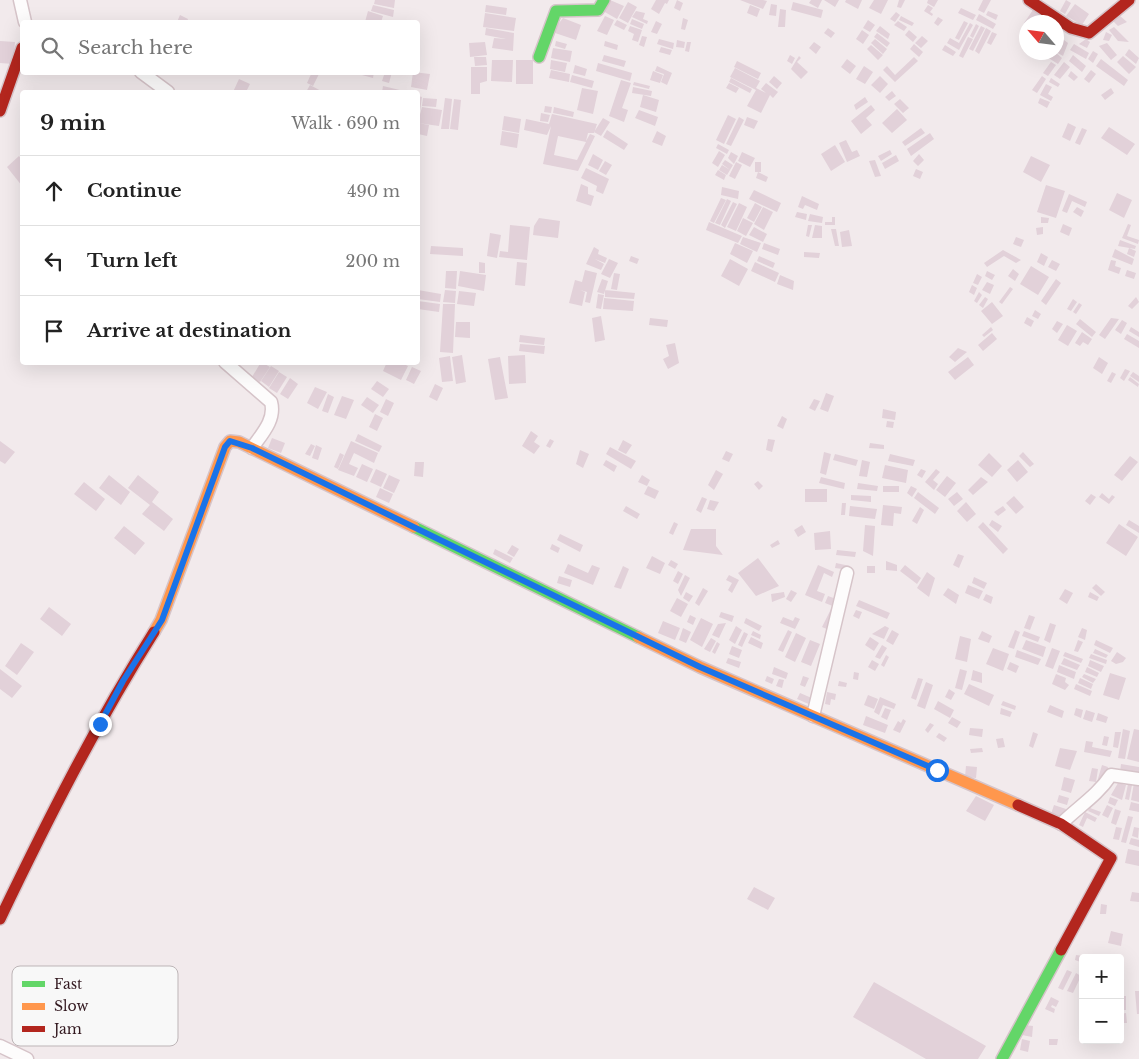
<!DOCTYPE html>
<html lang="en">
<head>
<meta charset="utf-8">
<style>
	body { margin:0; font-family:"Libre Baskerville",serif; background:#f2f2f2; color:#222 }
	.controls { position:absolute; right:15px; bottom:15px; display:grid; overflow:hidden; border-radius:5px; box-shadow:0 5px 20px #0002 }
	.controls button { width:45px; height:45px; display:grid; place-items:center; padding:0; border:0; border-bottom:1px solid #e0e0e0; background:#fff; color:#222; font:25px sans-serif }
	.compass { position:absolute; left:1019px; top:15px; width:45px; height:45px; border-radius:50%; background:#fff; box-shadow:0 5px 20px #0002; rotate:298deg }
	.stop { position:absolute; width:15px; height:15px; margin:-11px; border:4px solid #1a73e8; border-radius:50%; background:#fff }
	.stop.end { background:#1a73e8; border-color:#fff; box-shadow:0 1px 5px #0008 }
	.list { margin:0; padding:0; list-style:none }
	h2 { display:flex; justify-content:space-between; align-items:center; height:65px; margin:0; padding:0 20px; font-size:21px }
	h2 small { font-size:16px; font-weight:400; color:#767676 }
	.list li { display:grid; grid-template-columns:32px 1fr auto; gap:15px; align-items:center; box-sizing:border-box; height:70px; padding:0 20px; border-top:1px solid #e0e0e0 }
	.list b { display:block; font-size:19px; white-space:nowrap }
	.list em { font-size:16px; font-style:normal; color:#767676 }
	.icon { flex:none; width:28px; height:28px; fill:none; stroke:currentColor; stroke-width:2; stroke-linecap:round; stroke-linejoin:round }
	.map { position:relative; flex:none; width:1139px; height:1059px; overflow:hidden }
	.search { position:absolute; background:#fff; box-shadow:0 5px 20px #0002; left:20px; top:20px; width:400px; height:55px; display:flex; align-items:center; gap:12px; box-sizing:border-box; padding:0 18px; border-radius:5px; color:#767676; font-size:19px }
	.panel { position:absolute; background:#fff; box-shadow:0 5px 20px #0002; left:20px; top:90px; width:400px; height:275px; border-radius:5px }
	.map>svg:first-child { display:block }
</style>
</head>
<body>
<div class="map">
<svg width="1139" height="1059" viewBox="0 0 1139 1059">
	<rect width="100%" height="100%" fill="#f2eaec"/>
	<path fill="#e2d1d9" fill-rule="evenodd" d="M375,0H395L394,8L374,4Z
		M610,0L624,6L617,19L603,11Z
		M656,0H669L667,4L665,3L659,14L651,9Z
		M677,0L683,3L680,11L674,8Z
		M740,0H763L767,1L763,9Z
		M811,0H822L818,8L809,3Z
		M824,0H839L835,7Z
		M846,0H862L858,9L845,2Z
		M874,0H888L881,14L869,8Z
		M899,0H905L901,8L897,7Z
		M928,0H938L934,7L927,3Z
		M983,0H991L984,13L978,10Z
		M1066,0L1071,3L1065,14L1060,11Z
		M628,2L637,7L628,23L619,18Z
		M793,2L823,10L821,18L791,10Z
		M771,4L777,5L776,16L769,15Z
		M1075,4L1089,14L1082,25L1066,16Z
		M373,5L394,10L393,17L371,11Z
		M486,5L507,8L506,15L485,12Z
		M750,5L760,9L757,17L747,13Z
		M928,5L933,8L930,12L933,14L932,16L924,11Z
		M1035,7L1058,22H1026V25L1024,23Z
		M961,8L976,15L973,20L958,13Z
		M780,9L786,10L785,27H778Z
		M368,11L383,16L381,22H365Z
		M636,11L645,13L643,19L648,21L647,24L632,17Z
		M988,11L998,15L996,20L986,15Z
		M896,12L900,15L895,22L890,19Z
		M485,13L516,18L514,31L483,27Z
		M979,14L996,24L993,29L976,20Z
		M180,15L188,19L187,22H177Z
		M1119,15L1127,22L1118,26L1111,19Z
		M605,16L614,20L607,35L597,31Z
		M901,16L914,23L912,26L899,20Z
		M938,17L943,20L938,26L934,23Z
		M563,18L581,25L576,40L552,32Z
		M683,18L688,20L685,30L681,29Z
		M632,19L644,24L642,29L630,24Z
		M617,20L627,25L624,30L614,25Z
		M868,20L875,25L870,32L863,28Z
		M656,21L662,24L657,34L651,32Z
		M898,21L907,27L904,31L894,25Z
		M964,21L968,23L959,40L955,38Z
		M970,23L973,25L959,50L947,43L950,38L959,43Z
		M976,24L979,26L973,38L970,36Z
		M630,26L642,30L638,42L632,40L634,34L628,31Z
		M880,26L890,34L888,39L876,31Z
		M981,26L985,28L973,51L969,49Z
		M1114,27L1129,42L1118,41L1109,30Z
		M486,28L514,33L513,51L492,48L494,38L506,39L485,35Z
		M828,28L835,33L831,38L824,33Z
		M986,28L991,31L979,54L975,51Z
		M862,30L869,35L863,44L856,39Z
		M909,30L917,37L913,42L905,35Z
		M992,32L997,34L991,45L987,43Z
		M1106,32L1112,35L1109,41L1103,40Z
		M877,33L890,43L887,47L874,37Z
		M642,36L647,37L644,47L639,45Z
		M922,36L928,41L921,48L915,43Z
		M968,37L973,39L963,58L959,56Z
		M1060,37L1068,43L1063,56L1056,52V43Z
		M659,39L674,43L673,49L657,44Z
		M875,39L887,49L883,54L871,43Z
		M1086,39L1090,42L1087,48L1079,44Z
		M677,40L685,42L684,48L676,47Z
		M0,41L15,42L13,64L0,63Z
		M556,41L567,44L565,49L555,46Z
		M605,41L618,45L617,50L604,46Z
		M485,42L487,55L470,57L469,43Z
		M687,42H691L689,52L685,51Z
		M814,42L821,47L816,54L809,48Z
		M1107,43L1117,55L1111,60L1099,46Z
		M914,44L923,52L919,57L910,49Z
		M1074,44L1089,53L1086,59L1070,50Z
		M871,45L883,55L878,60L867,49Z
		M945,45L956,52L953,56L942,50Z
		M661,47L672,50L670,55L659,52Z
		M553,48L572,51L570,62L551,58Z
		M1129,49L1139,58L1136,64L1125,55Z
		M1093,51L1098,54L1093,63L1088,59Z
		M1050,52H1055L1062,58L1058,64L1047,57Z
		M604,55L626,61L624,67L602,61Z
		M790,55L795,58L792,64L787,61Z
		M1073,55L1086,66L1082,72L1069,61Z
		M799,56L801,58L797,62L808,72L801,79L791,69Z
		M1123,56L1136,67L1129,74L1117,62Z
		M474,57H486L487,65L475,66Z
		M914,57L918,61L895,82L883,70L887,66L895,75Z
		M847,59L856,66L850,74L841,67Z
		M1101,59L1128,80L1124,86L1096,66Z
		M492,60H513L512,82L491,81Z
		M516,60H533V84H516Z
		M551,60L567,63L565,72L550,69Z
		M737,61L761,73L758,79L734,67Z
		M1051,62L1056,65L1048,76L1043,73Z
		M1064,62L1070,67L1060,79L1054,75Z
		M598,63L632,73L630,81L596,71Z
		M575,65L587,69L585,76L573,73Z
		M657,66L672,73L667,85L661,82L664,74L655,71Z
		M864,66L873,72L865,84L856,79Z
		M471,67H487V81L480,83V94H471Z
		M735,68L760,81L756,88L766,93L761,89L766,83L778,92L773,98L770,95L761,113L747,106L756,90L730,77Z
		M551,70L570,74L569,82L549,78Z
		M1091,70L1096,74L1089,83L1084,79Z
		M653,71L663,75L660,83L650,80Z
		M1071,71L1078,77L1074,81L1068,76Z
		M312,72H320L313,86L307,83Z
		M363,72H374L373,78L362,75Z
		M385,72H392L389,83L382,81Z
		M413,72L430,74L427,90L411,87Z
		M572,75L594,81L592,88L570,82Z
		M774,76L782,83L777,89L769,82Z
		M880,76L888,84L880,93L871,85Z
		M1042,76L1046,79L1037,93L1032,90Z
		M731,78L752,89L750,93L729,82Z
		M1051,78L1060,84L1058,87L1049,82Z
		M239,79L250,84L246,92H233Z
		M621,80L631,83L622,108L628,110L624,122L609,116Z
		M634,82L650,86L649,89L633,85Z
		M729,83L739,88L736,93L726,88Z
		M1046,84L1052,87L1048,94L1053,97L1051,101L1040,95Z
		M310,85L323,92H306Z
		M383,86L404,91V92H382Z
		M633,87L652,91L651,96L632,93Z
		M582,88L598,91L593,114L577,110Z
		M1111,88L1114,93L1105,100L1101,95Z
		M892,91L896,96L889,101L885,97Z
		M643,95L659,100L656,112L640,107Z
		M418,96L422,97L419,118L422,107L442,110L439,126L418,123Z
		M865,97L868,102L856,110L854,105Z
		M423,98L437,99L436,107L422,106Z
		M445,98L452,99L449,129H441Z
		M1040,98L1050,102L1047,108L1038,103Z
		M454,99L461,100L458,130L450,129Z
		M900,99L909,108L903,113L894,104Z
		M871,105L875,110L866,118L872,125L861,134L851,121Z
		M545,106L552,107L551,113L544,112Z
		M554,107L574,112L573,117L553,113Z
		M897,109L907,120L892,133L882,123Z
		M639,110L658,117L655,126L635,118Z
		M541,113L550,115L548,122L540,121Z
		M552,114L597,124L594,133H588L586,141L590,134L595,136L578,171L543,164L551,126L547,135L524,130L526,119L549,124ZM558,136L586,142L577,160L554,155Z
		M728,115L736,119L724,144L716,140Z
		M504,116L521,119L519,133L502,130Z
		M739,117L744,120L731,146L726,144Z
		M747,117L758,121L754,129L744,125Z
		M603,118L610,122L601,136L594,132Z
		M418,123L429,125L427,136L418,134Z
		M1068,123L1076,127L1070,141L1062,137Z
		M1109,127L1135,144L1127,155L1101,138Z
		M921,128L925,133L905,146L902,142Z
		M1082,128L1087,130L1080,145L1075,143Z
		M607,130L628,144L624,150L603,137Z
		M502,131L519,134L517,148L500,145Z
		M657,131L666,136L662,146L652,142Z
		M930,133L934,139L911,156L907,149Z
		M846,140L852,152L857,150L860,156L847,162L839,143Z
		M718,144L729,150L727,154L716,148Z
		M835,145L845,162L831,171L821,154Z
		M890,150L892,154L881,161L878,156Z
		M719,151L725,155L718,167L712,163Z
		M731,152L738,156L734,164L728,158Z
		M742,152L755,158L750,167L738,161Z
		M593,154L603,160L598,170L588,165Z
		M919,154L924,160L918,166L913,161Z
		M896,155L899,161L885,169L882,163Z
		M19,156L22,160V186L7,167Z
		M1031,156L1050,165L1041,182L1023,172Z
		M725,160L733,165L730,170L722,164Z
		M875,160L881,176L875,177L869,161Z
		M605,161L612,165L606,175L599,171Z
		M736,162L742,165L735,179L729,176Z
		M755,162H761V172H755Z
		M722,165L730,170L727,175L719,170Z
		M586,168L609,179L603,194L596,191L597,186L581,178Z
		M916,169L923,172L920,179L913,176Z
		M718,170L726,175L724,180L715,175Z
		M758,172L768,177L766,182L756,178Z
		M581,184L588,187V194L594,196L591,206L576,201Z
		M1046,185L1065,191L1056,218L1037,212Z
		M722,187L739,191L738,199L721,195Z
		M754,190L781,203L777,212L749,199Z
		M1117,193L1132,200L1124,218L1109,210Z
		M1069,194L1087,202L1085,207L1072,201L1067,213L1062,211Z
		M802,196L819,204L817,210L805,205L803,209L798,207Z
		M721,198L726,200L714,223L710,221Z
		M727,199L731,201L720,225L715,223Z
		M733,202L737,204L725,228L721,225Z
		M739,203L747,207L736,231L727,227Z
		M755,203L762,207L754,222L747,218Z
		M763,207L773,212L764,230L754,224Z
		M1077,207L1084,211L1081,217L1073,212Z
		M797,212L807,214L806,220L795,217Z
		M810,214L823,217L822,223L808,221Z
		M832,217H835V225H825V222H832Z
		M1041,217L1049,218L1048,223H1041Z
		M539,218L560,221L558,238L533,235L534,226Z
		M743,218L753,223L746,236L737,231Z
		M709,222L742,236L738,243L706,230Z
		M1063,224L1072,228L1069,236L1060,232Z
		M1128,224L1131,225L1127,236L1139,240L1138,244L1122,238Z
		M510,225L530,227L527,260L499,257L500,251L508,252Z
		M808,225H812L809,237L806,236Z
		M815,225L822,226V238H812Z
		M754,227L767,234L763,242L749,235Z
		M1043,227V234L1037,235L1036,228Z
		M831,229H836L839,246H835Z
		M849,230L852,246L842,247L840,232Z
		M490,233L501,235L497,258L487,256Z
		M743,237L761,243L757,252L740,244Z
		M1016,237L1024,240L1021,247L1013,244Z
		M1120,240L1136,246L1135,249L1118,246Z
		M735,243L753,251L747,263L730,254Z
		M764,243L780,249L778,255L762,249Z
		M431,246L463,248V256L430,254Z
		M594,247L599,250L598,254L607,258L605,263L595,259L604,264L601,270L586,264Z
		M1129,248L1136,251L1134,257L1127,254Z
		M1115,249L1134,259L1132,265L1112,257Z
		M1003,250L1021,260L1016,263L1004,256L987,267L984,263Z
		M804,252L820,253L819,258L804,257Z
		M1041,253L1048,257L1044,266L1037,262Z
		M631,256L639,259L637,264L629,261Z
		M759,256L775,263L773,268L757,261Z
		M609,259L618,263L610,278L601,274Z
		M730,259L748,269L739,286L721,276Z
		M1052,260L1060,264L1056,271L1048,267Z
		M1111,260L1116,261L1115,266L1121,268L1119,274L1108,270Z
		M479,262L485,263V273H479Z
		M517,262L527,263L525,286L515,285Z
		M755,262L779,273L775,282L751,271Z
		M1031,266L1049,277L1038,295L1020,284Z
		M1013,269L1019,274L1015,281L1008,276Z
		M585,270L597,273L590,303L585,302L587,292L580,290L585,292L582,306L569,303L575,280L582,282Z
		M1127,270L1136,273L1134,279L1125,276Z
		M446,271H457L456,289L445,288Z
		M460,271L486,275L484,291L458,286Z
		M987,271L995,275L992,280L985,276Z
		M614,273L620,274L617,290L611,289Z
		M977,274L982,277L978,285L973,283Z
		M780,275L794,281L793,290L777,284Z
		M602,279L608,281L604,294L597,292Z
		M1056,279L1061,283L1046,305L1041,301Z
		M987,282L994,285L990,294L982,290Z
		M972,285L977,288L974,295L969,292Z
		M1010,287L1013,289L1002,304L999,302Z
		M418,290L441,294L440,302L418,299Z
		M445,290L456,291L455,303L443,302Z
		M605,290L635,293L634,299L605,297Z
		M459,291L476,293L474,306L457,304Z
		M979,292L982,295L977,303L974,301Z
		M598,294L604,295L601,309L596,308Z
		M985,297L988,299L983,308L979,305Z
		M1136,297L1139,302L1132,309L1128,306Z
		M604,298L634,301L633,311L603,309Z
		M1073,299L1077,302L1071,311L1067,309Z
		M418,301L440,304L439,312L418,309Z
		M992,302L1003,316L992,324L981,311Z
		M1079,303L1082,305L1076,314L1073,312Z
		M443,304H455L453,353L440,352Z
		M1035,310L1041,314L1038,319L1032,316Z
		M601,316L605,340L595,342L592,318Z
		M1027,317L1034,321L1031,327L1024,323Z
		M650,318L668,320L667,327L649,325Z
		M1111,318L1119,319L1105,339L1099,335Z
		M1080,319L1096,332L1092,337L1076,324Z
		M1122,320L1127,323L1121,334L1115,330Z
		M1057,321L1063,324L1057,333L1052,329Z
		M456,322H470V338L455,337Z
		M1067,325L1077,331L1068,346L1058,340Z
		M991,327L993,330L984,337L982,335Z
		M1131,327L1139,332V337L1129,331Z
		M1082,332L1092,339L1088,345L1083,342L1080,346L1075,343Z
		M992,333L997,339L983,351L978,345Z
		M1127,334L1139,341V348L1124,339Z
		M520,335L545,338L544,345L519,342Z
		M675,343L679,363L668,369L663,359L669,356L666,345Z
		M520,344L545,346L544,354L519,351Z
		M958,348L967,352L955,362L949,357Z
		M462,355L466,382L456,384L452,357Z
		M525,355L526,383L509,384L508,356Z
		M450,356L453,381L442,382L439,358Z
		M500,357L508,398L495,400L488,359Z
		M968,357L974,365L955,380L948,372Z
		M1099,357L1108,363L1102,374L1093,368Z
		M261,362L270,367L260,382L252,377Z
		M387,362H400L408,366L401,380L383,371Z
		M271,366L279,371L269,387L261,381Z
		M412,367L421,371L414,384L406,380Z
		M1125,369L1130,371L1124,381L1120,378Z
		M279,372L287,377L277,393L269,388Z
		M1112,372L1116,374L1111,383L1107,381Z
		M1133,372L1139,376V382L1130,376Z
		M1130,377L1139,384L1138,387L1128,380Z
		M290,378L298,384L288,399L280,394Z
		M377,381L389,389L383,397L371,389Z
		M435,384L443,388L437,401L429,397Z
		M315,387L327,392L318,409L307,403Z
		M826,393L834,396L828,412L820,409Z
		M328,394L334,397L328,413L322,411Z
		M342,396L354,400L346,419L334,415Z
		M367,397L379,405L373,413L361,405Z
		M386,399L394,403L388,416L380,412Z
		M814,399L820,401L815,411L809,408Z
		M883,409L896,412L895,420L882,418Z
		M375,414L383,418L377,431L369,427Z
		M782,416L787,419L783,429L777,426Z
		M887,421L894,422L893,428L886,427Z
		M531,431L538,436L534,442L540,446L534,454L522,446Z
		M358,434L382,446L379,452L355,441Z
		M272,438L285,443L281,453L268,448Z
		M550,439L554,441L550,448L546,446Z
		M768,439L775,440L772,452L766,450Z
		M623,440L632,445L626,454L618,450Z
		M0,441L15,452L5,464L0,461Z
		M351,441L378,453L374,463L354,453L349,464L358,468L354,476L338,470Z
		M870,443L884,445V449L869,448Z
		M311,444L315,446L310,456L305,454Z
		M316,445L322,448L318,460L312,458Z
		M610,447L636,461L631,469L606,454Z
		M580,450L589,454L583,468L576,464Z
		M726,451L733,454L729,462L722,459Z
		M824,452L831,454L826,475L820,473Z
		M1023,452L1034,464L1030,467L1019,456Z
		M340,453L344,455L338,469L334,467Z
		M989,453L1002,466L992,477L978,465Z
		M835,454L858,460L856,466L833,460Z
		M890,454L915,460L913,466L888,461Z
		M1130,456L1138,462L1122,481L1114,475Z
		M606,460L617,466L614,472L603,465Z
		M862,460L870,462L867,477L859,476Z
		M1018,460L1028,472L1017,482L1007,470Z
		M415,462H424L423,477L414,476Z
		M362,464L373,469L367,482L356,477Z
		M885,465L908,470L906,483L882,478Z
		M376,469L387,474L381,487L370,482Z
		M921,469L926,471L922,478L917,475Z
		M936,469L940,472L933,480L938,484L934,490L925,482Z
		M716,470L723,474L714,490L708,485Z
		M109,475L130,492L121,505L99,488Z
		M138,475L159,492L152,502L173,519L164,531L142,514L150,505L128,488Z
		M389,475L400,480L394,493L383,488Z
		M642,475L650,480L647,486L638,482Z
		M947,476L956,483L945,497L936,490Z
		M821,477L845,483L844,489L819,483Z
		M981,477L988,482L973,495L968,490Z
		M758,481L763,486L759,490L754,484Z
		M84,482L105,499L96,511L74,494Z
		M858,483L878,486L877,491L857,489Z
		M648,486L659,491L655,499L644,494Z
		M883,486H899V492H883Z
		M911,486L917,489L912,497L907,493Z
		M380,488L393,494L389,503L376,497Z
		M805,489H827V502H805Z
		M918,492L939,508L935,514L914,498Z
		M957,492L963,499L954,506L948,499Z
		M1102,493L1109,499L1112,495L1115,497L1109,504L1099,497Z
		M1091,494L1096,497L1090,505L1085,501Z
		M851,495L871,496V502L851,500Z
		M1014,496L1024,507L1016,514L1006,503Z
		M702,497L707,499L701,513L696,510Z
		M710,500L719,502L714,511L707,509Z
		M966,502L976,514L967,522L957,511Z
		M842,503H846L845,515H841Z
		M883,505L902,507L901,514L894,513L893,526L881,525Z
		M626,506L640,514L637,519L623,511Z
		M850,506L877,509L875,519L849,516Z
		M1003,506L1006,510L998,516L994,512Z
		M920,507L924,510L917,524L912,521Z
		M992,520L1002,526L998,532L989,525Z
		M1129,520L1139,526V533L1126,525Z
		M674,522L678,524L673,535L669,533Z
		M983,522L1008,549L1003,554L978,527Z
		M1119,524L1138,537L1126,556L1106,543Z
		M802,525L806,532L798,537L794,530Z
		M865,525L875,526L873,556L863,551Z
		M124,526L145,543L135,555L114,538Z
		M691,529H716V546L723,555L683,550Z
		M830,531L831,549L815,550L814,533Z
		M560,534L583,545L580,552L557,540Z
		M778,540L780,544L772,548L770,545Z
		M552,544L560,548L558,553L550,549Z
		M512,545L519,549L514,557L507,553Z
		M495,549L513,558L510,563L493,554Z
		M837,550L856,552L855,557L836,555Z
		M958,554L964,556L959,568L953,565Z
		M652,556L665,563L660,574L646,568Z
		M758,558L779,586L756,596L738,573Z
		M671,560L678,564L675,569L668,565Z
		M886,561L897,565V571L886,570Z
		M836,563L850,566V570L835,568Z
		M568,564L588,573L592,565L600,568L593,585L564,573Z
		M818,565L834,572L832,577L824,573L817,591L825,594L822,602L805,595Z
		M905,565L921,578L917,584L900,571Z
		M623,566L629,569L621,589L614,587Z
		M867,566H875V573H867Z
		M678,571L683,574L678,584L673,581Z
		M927,572L935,578L929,597L917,588Z
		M685,575L690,578L681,596L678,590Z
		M729,575L739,580L732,593L728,590L732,583L726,580Z
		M559,576L572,580L570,587L557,583Z
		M974,577L987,583L984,589L972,583Z
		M1096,584L1105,592L1101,596L1092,588Z
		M968,585L983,591L979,599L965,593Z
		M703,588L708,591L699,606L695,603Z
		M948,588L959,595L956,604L943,595Z
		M1065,589L1073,593L1067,604L1059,599Z
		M791,590L797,593L791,602L786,599Z
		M686,592L693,596L689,602L683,598Z
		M784,592L785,597L772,602L771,594Z
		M1090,592L1099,597L1097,601L1088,597Z
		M842,593L849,595L843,610L825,603L828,596L839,600Z
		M986,594L993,597L991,604L983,600Z
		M677,598L688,604L681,617L670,611Z
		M859,600L890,613L887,619L856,606Z
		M49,607L71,624L62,636L40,619Z
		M831,609L844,616L836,633L822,627Z
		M856,610L862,612L859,619L853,616Z
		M721,612L734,616L732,622L719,617Z
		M690,615L696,618L693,625L687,622Z
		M1029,615L1035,617L1030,630L1024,628Z
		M783,617L793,621L795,617L800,619L795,629L780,623Z
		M701,618L713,624L702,647L690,640Z
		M746,618L762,626L759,631L744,623Z
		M663,621L680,628L675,640L658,633Z
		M726,623L719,638L712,635L718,624Z
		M1050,623L1056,625L1050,643L1044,640Z
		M736,626L742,630L735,644L729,640Z
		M885,626L889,628L884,639L872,634Z
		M683,628L691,632L686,643L679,640Z
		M1082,628L1087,630L1085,640L1078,637Z
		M788,630L792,632L783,652L778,650Z
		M892,630L899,634L893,645L886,641Z
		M1015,630L1020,632L1014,649L1008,647Z
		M753,631L761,635L760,639L751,635Z
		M982,631L992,636L989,643L978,639Z
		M1024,631L1040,637L1038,642L1022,636Z
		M744,632L748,634L742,647L738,645Z
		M796,633L806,638L795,662L785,657Z
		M960,636L971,639L967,662L955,659Z
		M751,637L763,643L761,649L748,643Z
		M870,637L879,643L874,651L865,645Z
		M711,638L716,641L710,652L704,649Z
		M810,640L820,644L811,666L801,662Z
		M1026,640L1046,647L1043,657L1022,649Z
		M1078,640L1083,642L1078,652L1074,651Z
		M1096,640L1113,648L1110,653L1094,645Z
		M717,642L720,644L715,654L712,652Z
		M21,643L34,652L17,675L5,666Z
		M882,645L887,648L880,659L875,657Z
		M732,646L742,650L739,658L729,654Z
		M993,648L1009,654L1003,671L986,664Z
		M1052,648L1060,651L1053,669L1045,666Z
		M1095,649L1108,655L1106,658L1093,653Z
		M1017,650L1041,659L1038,665L1015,657Z
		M1065,652L1083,659L1081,663L1063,656Z
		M1117,652L1126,658L1123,662L1116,664L1111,661Z
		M1091,654L1107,660L1106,664L1089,658Z
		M886,655L889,657L884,667L881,665Z
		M728,658L741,662L739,668L726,663Z
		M1064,658L1080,665L1077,670L1061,664Z
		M872,660L879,664L875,671L868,667Z
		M1090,660L1104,666L1101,672L1088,666Z
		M1010,662L1019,666L1016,673L1007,669Z
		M1059,665L1076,672L1074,679L1057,672Z
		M774,667L788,673L786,679L772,674Z
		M1087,667L1099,673L1097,677L1085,672Z
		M0,669L22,686L12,698L0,689Z
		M960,669L967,671L962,690L955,688Z
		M973,670L982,673V683L971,680Z
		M854,672L859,673L858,680L853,679Z
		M1110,673L1126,678L1119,700L1103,695Z
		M1056,674L1066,678L1065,682L1069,685L1065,690L1052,684Z
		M1084,674L1096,679L1093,683L1082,677Z
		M767,676L774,679L772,684L765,681Z
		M803,676L809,678L805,687L800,685Z
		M918,678L923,679L916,700L911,698Z
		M1080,678L1093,684L1091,689L1078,683Z
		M779,679L784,680L782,688L776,686Z
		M839,681L847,683L846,687L838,686Z
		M926,682L933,685L925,709L917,706Z
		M969,684L994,695L989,706L964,694Z
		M1076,684L1092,691L1090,696L1074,689Z
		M949,689L955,693L951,700L945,697Z
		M827,692L836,694L835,700L831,699L830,705L825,704Z
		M800,693L814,699L811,705L797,699Z
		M868,695L878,699L874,709L864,705Z
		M880,697L896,704L894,709L883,705L879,715L874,712Z
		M938,701L954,710L950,718L934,709Z
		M1003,701L1016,706L1015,710L1001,705Z
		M1050,705L1064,711L1062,718L1047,712Z
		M885,708L891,710L887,720L881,717Z
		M1001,708L1012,712L1010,717L1000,714Z
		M1076,708L1083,710L1081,718L1074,715Z
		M1086,710L1095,713L1092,722L1083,719Z
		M1098,713L1108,717L1106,723L1096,720Z
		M866,716L888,725L885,733L863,725Z
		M952,717L961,722L957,728L948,723Z
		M903,719L906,721L900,733L893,730L898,721L901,723Z
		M930,723L934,725L928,733L925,730Z
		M970,728L983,729L982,737L969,735Z
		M1123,729L1130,731L1125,759L1118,758Z
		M1134,729L1139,730V762L1127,759Z
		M1033,732L1038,734L1033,748L1029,746Z
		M1115,732H1121L1118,748L1113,747Z
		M939,733L947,738L944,742L936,737Z
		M1104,736L1109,737L1107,746L1102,745Z
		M1003,738L1005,747L998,748L996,739Z
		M1086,741L1093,742L1092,747L1112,751L1110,757L1084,752Z
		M982,748L983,752L971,753L970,749Z
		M1060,748L1077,751L1070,770L1055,766Z
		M1121,764L1139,767V775L1120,772Z
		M1102,765L1108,767L1103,784L1097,782Z
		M966,766L977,767L976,778L965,777Z
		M1092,768L1098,769L1096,782L1089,781Z
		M1064,777L1075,780L1071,793L1061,790Z
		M1118,783L1126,785L1122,800L1111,795Z
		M1134,783L1139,784V802L1131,800Z
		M1128,784L1132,785L1129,800L1125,799Z
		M1059,795L1069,798L1067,805L1057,802Z
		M976,796L994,805L985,821L966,811Z
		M1110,797L1118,800L1115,806L1108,803Z
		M1131,802L1139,804V812L1129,810Z
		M1054,805L1066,809L1064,814L1066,816L1051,814Z
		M1107,805L1113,808L1108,818L1102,815Z
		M1090,808L1101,812L1099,816L1088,811Z
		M1115,809L1121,811L1116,825L1111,823Z
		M1085,812L1097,818L1095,822L1087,818L1083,827L1079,825Z
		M1128,816L1133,817L1126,843L1121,842Z
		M1116,827L1122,828L1119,840L1113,839Z
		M1134,827L1139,828L1138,838L1132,836Z
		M1131,838L1139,840V847L1129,844Z
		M1128,849L1139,851V866L1125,863Z
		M754,887L775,898L768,910L747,899Z
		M1132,892L1139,893V902L1130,901Z
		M1101,904L1107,905L1106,914H1100Z
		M1111,931L1123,934L1121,946L1108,943Z
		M1076,955L1083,956V963L1075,960Z
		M1067,970L1072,972L1063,990L1058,988Z
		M1076,973L1081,976L1073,993L1067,991Z
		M874,982L986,1046L978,1059H926L853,1017Z
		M1135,991H1139V1014H1137Z
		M1120,996H1126V1010H1120Z
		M1051,997L1059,1001L1056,1007L1052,1005L1051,1007L1055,1009L1054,1013L1045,1009Z
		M1126,1013L1127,1023H1121V1014Z
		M1024,1025L1033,1026L1032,1037L1022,1035Z
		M1022,1039L1030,1041L1028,1052L1020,1050Z
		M1049,1039H1058L1057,1045H1049Z"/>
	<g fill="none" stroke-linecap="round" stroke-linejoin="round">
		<defs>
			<path id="street" d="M20,0L25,22
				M141,72L168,92
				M225,362L271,402C276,420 261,435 252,448
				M813,716L847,573
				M1061,824C1078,807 1097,796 1111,775L1139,779
				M0,1046L27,1059"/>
			<path id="fast" d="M539,57L556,11L598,10L604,0
				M414,527L638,637
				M1002,1059L1061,950"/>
			<path id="slow" d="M154,632L161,620L225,447L230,441L239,442L414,527
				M638,637L700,667L1018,805"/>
			<path id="jam" d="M1029,0L1071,28L1089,33L1129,0
				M0,111L22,48
				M1018,805L1061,824L1111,858L1061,950
				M0,919C47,821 96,724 154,632"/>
		</defs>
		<use href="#street" stroke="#d6c4c9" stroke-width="15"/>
		<use href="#fast" stroke="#d6c4c9" stroke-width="14"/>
		<use href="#slow" stroke="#d6c4c9" stroke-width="14"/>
		<use href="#jam" stroke="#d6c4c9" stroke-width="14"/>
		<use href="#street" stroke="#fdfcfc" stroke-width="12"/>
		<use href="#fast" stroke="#63d668" stroke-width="11"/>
		<use href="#slow" stroke="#ff974d" stroke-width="11"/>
		<use href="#jam" stroke="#b3261e" stroke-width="11"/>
	</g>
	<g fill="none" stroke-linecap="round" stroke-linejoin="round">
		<path stroke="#1a73e8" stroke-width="6" d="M100,724L123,681L162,620L225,447L230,441L252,448L700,667L937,770"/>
	</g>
	<rect x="12" y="966" width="166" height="80" rx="8" fill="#f8f8f8" stroke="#bdb5b7" stroke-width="1"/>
	<rect x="22" y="981" width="23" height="6" fill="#63d668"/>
	<rect x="22" y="1003" width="23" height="7" fill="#ff974d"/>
	<rect x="22" y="1026" width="23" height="6" fill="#b3261e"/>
	<g font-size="14" fill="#331920">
		<text x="54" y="989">Fast</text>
		<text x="54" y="1011">Slow</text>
		<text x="54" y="1034">Jam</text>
	</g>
</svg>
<div class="controls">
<button>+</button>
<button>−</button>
</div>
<svg class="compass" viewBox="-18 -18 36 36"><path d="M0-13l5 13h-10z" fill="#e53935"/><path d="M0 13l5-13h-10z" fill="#767676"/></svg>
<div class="stop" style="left:937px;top:770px"></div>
<div class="stop end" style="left:100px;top:724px"></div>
<div class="search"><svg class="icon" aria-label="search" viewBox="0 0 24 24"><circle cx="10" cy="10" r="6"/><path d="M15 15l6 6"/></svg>Search here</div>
<section class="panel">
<h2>9 min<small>Walk · 690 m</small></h2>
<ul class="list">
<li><svg class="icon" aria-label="ahead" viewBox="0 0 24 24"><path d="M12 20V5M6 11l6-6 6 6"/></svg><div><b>Continue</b></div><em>490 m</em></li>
<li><svg class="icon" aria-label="left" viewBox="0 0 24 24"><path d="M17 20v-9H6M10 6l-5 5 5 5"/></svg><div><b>Turn left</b></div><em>200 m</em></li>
<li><svg class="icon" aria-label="arrive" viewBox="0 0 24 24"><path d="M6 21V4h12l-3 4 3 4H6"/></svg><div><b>Arrive at destination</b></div></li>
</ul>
</section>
</div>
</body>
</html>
